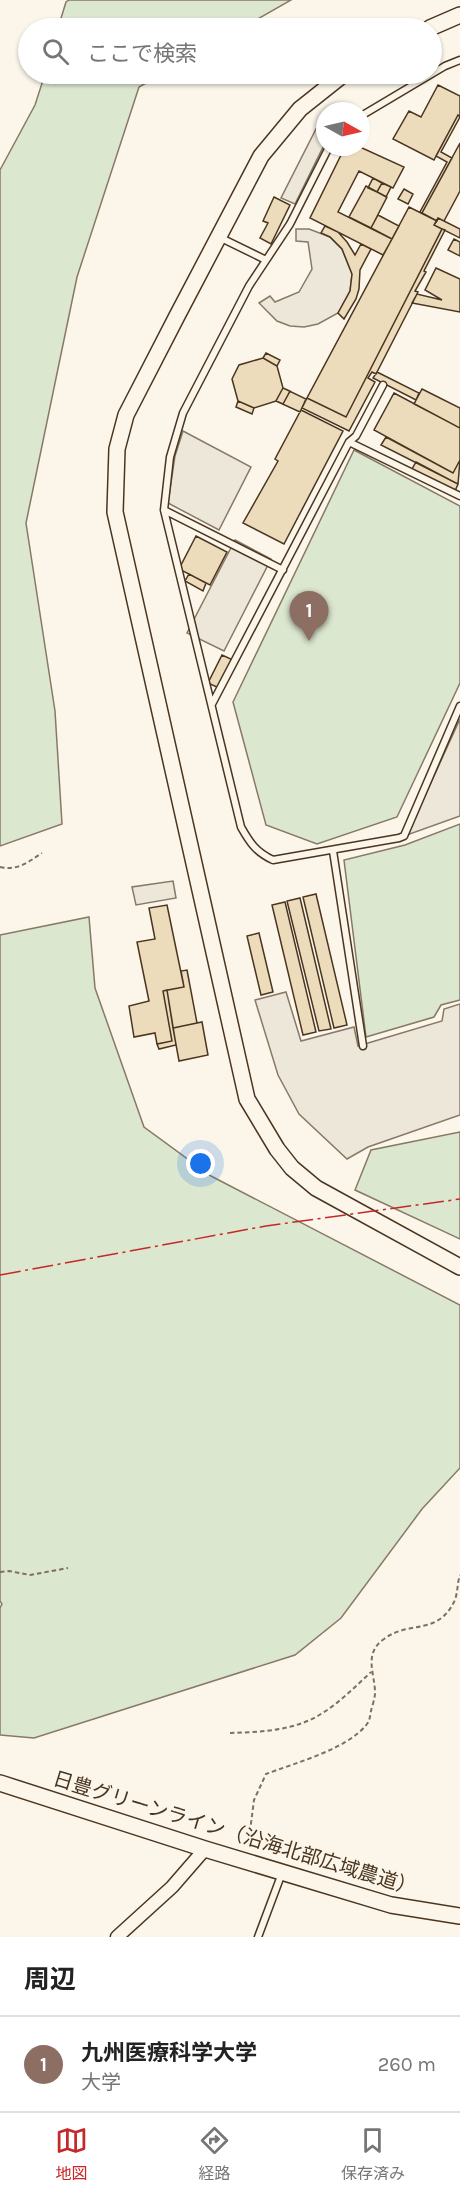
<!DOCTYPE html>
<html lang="ja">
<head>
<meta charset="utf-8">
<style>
	body { margin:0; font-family:Karla,"Noto Sans JP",sans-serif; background:#f2f2f2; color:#222 }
	.compass { position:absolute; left:316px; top:102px; width:54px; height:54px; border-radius:50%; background:#fff; box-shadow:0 2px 4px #0004; rotate:98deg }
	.you { position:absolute; left:201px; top:1164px; width:21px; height:21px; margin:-15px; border:4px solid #fff; border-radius:50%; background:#1a73e8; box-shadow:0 0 0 9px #1a73e833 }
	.badge { display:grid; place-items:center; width:39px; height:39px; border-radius:50%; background:#c62828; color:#fff; font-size:20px; font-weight:700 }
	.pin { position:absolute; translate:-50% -50px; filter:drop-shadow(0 2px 3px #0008) }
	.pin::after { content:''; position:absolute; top:32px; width:21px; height:18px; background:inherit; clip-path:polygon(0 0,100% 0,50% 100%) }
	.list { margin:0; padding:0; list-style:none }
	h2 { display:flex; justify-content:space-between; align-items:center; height:78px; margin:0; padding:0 24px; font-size:26px }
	h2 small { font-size:20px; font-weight:400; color:#767676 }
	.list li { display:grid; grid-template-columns:39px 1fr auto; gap:18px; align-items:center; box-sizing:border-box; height:96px; padding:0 24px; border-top:2px solid #e0e0e0 }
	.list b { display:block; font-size:22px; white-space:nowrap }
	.list p { margin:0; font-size:20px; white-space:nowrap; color:#767676 }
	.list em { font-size:20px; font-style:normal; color:#767676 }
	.icon { flex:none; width:33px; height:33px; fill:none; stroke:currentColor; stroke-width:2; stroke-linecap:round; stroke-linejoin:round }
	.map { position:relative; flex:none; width:460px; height:1937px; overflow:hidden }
	.search { position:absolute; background:#fff; box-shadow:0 2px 4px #0004; left:18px; right:18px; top:18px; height:66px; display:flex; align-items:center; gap:15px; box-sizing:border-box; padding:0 21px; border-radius:33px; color:#767676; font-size:22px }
	.sheet { height:174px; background:#fff }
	nav { display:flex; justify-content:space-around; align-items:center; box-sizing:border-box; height:84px; border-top:2px solid #e0e0e0; background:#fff; font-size:16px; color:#767676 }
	nav a { display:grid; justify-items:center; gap:3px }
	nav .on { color:#c62828 }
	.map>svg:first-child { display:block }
</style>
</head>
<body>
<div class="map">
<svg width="460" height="1937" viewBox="0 0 460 1937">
	<rect width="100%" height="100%" fill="#fbf6e9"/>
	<path fill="#dce7d0" stroke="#887966" stroke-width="1.5" d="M69,0H291L242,28H58L66,2Z
		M45,74H162L139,87L77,277L26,523L55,711L62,824L0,846V170L35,105Z
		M354,450L460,506V683L397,817L317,844L266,825L233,702Z
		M460,824V1000L441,1005L434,1017L366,1037L344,860L405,845Z
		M89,917L95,988L144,1127L211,1176L460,1305V1468L422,1509L341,1618L295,1655L34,1738L0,1735V1608L2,1604L0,1601V935Z
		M460,1132V1239L355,1190L371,1150Z"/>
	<path fill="#ede7d9" stroke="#887966" stroke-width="1.5" d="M316,129L325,133V143L295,204L281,198Z
		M296,229H309L330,237L342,249L352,274L350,291L338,313L318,324L304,327L290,326L277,321L259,303L270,296L275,302L299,292L312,269L308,242L296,241Z
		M183,431L251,467L219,530L168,503L175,456Z
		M235,540L271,559L224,651L187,633Z
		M460,719V816L407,835Z
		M173,881L176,898L136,905L132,887Z
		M286,992L301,1041L354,1027L358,1046L442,1021L444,1009L460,1004V1115L368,1147L347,1159L299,1114L278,1075L255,1000Z"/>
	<path fill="#ecdcbc" stroke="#4a3520" stroke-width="1.5" d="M438,85L460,96V117L458,115L434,160L393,139L409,111L421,117Z
		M458,115L460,117L441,152L452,158L422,213L420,212L447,162L436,156Z
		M460,143V191L444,221L438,218L437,221L422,213Z
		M345,147H360L404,167L393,188L359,171L338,212L392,239L383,255L310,218Z
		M373,178L382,183L377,192L368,188Z
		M382,183L391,187L386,197L377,192Z
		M366,186L387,197L371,228L349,217Z
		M404,189L413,194L408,204L398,199Z
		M274,197L290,205L271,244L260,238L268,223L263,221Z
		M409,207L437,221L434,225L442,229L346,417L307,398Z
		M378,215L399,226L392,239L371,228Z
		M438,218L460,229V238L434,225Z
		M325,226L338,232L347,242L355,255L361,244L371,249L360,270L359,289L356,299L344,319L338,313L350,291L352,274L342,249L330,237L321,233Z
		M442,229L445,230L424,271L426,272L415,291L418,292L417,294L376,374L372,372L368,378L375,382L349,431L302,408L307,398L346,417Z
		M454,239L460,242V256L448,250Z
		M436,268L460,279V312L412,303L417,294L442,300L425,290Z
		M266,353L280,360L277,366L263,358Z
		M263,358L277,366L283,388L306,399L300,412L276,401L254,408L238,401L232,379L239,365Z
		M377,372L419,393L416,400L373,378Z
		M283,388L290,391L283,404L276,401Z
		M422,389L460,408V428L414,404Z
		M394,393L460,428V460L453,473L374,430Z
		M238,401L254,408L252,414L236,407Z
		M301,410L343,431L284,544L243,523L278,461L275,459Z
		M386,437L453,473L460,460L458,484L381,445Z
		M416,462L458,484L455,491L412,469Z
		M196,536L227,552L210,585L179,569Z
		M189,574L206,583L203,591L185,581Z
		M222,655L233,660L219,688L208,683Z
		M316,894L347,1025L334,1028L303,897Z
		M300,898L331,1029L319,1031L287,901Z
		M285,902L316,1032L303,1035L272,905Z
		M167,905L184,987L163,991L172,1041L157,1044L155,1033L134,1037L129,1006L149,1001L137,942L155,939L149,908Z
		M259,933L273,992L261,995L247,936Z
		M187,970L197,1023L173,1028L167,990L184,987L181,971Z
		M167,990L176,1045L159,1049L157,1044L172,1041L163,991Z
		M202,1022L208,1055L179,1061L173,1028Z"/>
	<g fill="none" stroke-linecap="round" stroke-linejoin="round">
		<defs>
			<path id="service" d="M361,116L445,66L460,60
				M329,147L290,224L249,286L183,413L170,457L164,510L241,827C250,843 256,852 273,860L399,838L404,836L460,706
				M219,237L266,260
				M349,442L460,496
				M164,510L283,570
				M212,704L349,442L356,436L383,385
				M333,851L363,1046
				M258,1937L282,1873"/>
			<path id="minor" d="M117,1937L172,1887L205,1849"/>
			<path id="tertiary" d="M430,28L460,15
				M344,74L300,109L261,156L177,316L126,415L117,449L115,512L247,1099L277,1149L292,1168L316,1188L460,1267
				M0,1783L205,1849L391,1905L460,1916"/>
		</defs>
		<use href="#service" stroke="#4a3520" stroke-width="9"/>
		<use href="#minor" stroke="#4a3520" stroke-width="15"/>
		<use href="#tertiary" stroke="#4a3520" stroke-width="18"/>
		<path stroke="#7f6f5c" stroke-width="2" stroke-dasharray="4.5 3" stroke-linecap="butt" d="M0,867C18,871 28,862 42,853
			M0,1572L9,1571L30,1575L68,1568
			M230,1733C260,1732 294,1731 321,1714C339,1703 355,1687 371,1672
			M248,1847L254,1800L266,1774C295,1763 348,1749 367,1724C370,1720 370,1716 371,1711C372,1706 375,1699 375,1693C375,1673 363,1654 384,1639C409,1620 437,1636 454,1602C458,1594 457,1583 460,1575"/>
		<use href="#service" stroke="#fbf6e9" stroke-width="6"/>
		<use href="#minor" stroke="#fbf6e9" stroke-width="12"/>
		<use href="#tertiary" stroke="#fbf6e9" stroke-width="15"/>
		<path stroke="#c62828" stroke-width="1.5" stroke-dasharray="21 4.5 3 4.5" stroke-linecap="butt" d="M0,1275L266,1226L460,1199"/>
	</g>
	<g text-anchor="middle" stroke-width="4.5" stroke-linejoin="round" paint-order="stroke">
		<g font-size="20" fill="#4a3520" stroke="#fbf6e9">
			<text transform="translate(235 1833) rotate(17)" y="7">日豊グリーンライン（沿海北部広域農道）</text>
		</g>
	</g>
</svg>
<svg class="compass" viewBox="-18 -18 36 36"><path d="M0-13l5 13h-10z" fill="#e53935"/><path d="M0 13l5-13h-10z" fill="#767676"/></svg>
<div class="you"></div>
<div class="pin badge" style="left:309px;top:641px;background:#8d6e63">1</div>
<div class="search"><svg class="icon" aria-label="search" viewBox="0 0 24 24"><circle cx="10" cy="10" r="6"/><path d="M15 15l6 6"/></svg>ここで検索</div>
</div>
<section class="sheet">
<h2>周辺<small></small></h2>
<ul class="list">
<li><span class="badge" style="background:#8d6e63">1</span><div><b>九州医療科学大学</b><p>大学</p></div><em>260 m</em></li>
</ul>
</section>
<nav>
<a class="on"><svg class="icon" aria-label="map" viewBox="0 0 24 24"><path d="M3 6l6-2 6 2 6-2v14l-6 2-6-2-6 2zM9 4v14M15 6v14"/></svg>地図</a>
<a><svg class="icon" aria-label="directions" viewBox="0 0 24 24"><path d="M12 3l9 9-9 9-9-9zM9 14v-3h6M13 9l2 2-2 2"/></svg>経路</a>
<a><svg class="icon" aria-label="saved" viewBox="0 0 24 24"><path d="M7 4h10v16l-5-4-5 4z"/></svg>保存済み</a>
</nav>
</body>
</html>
